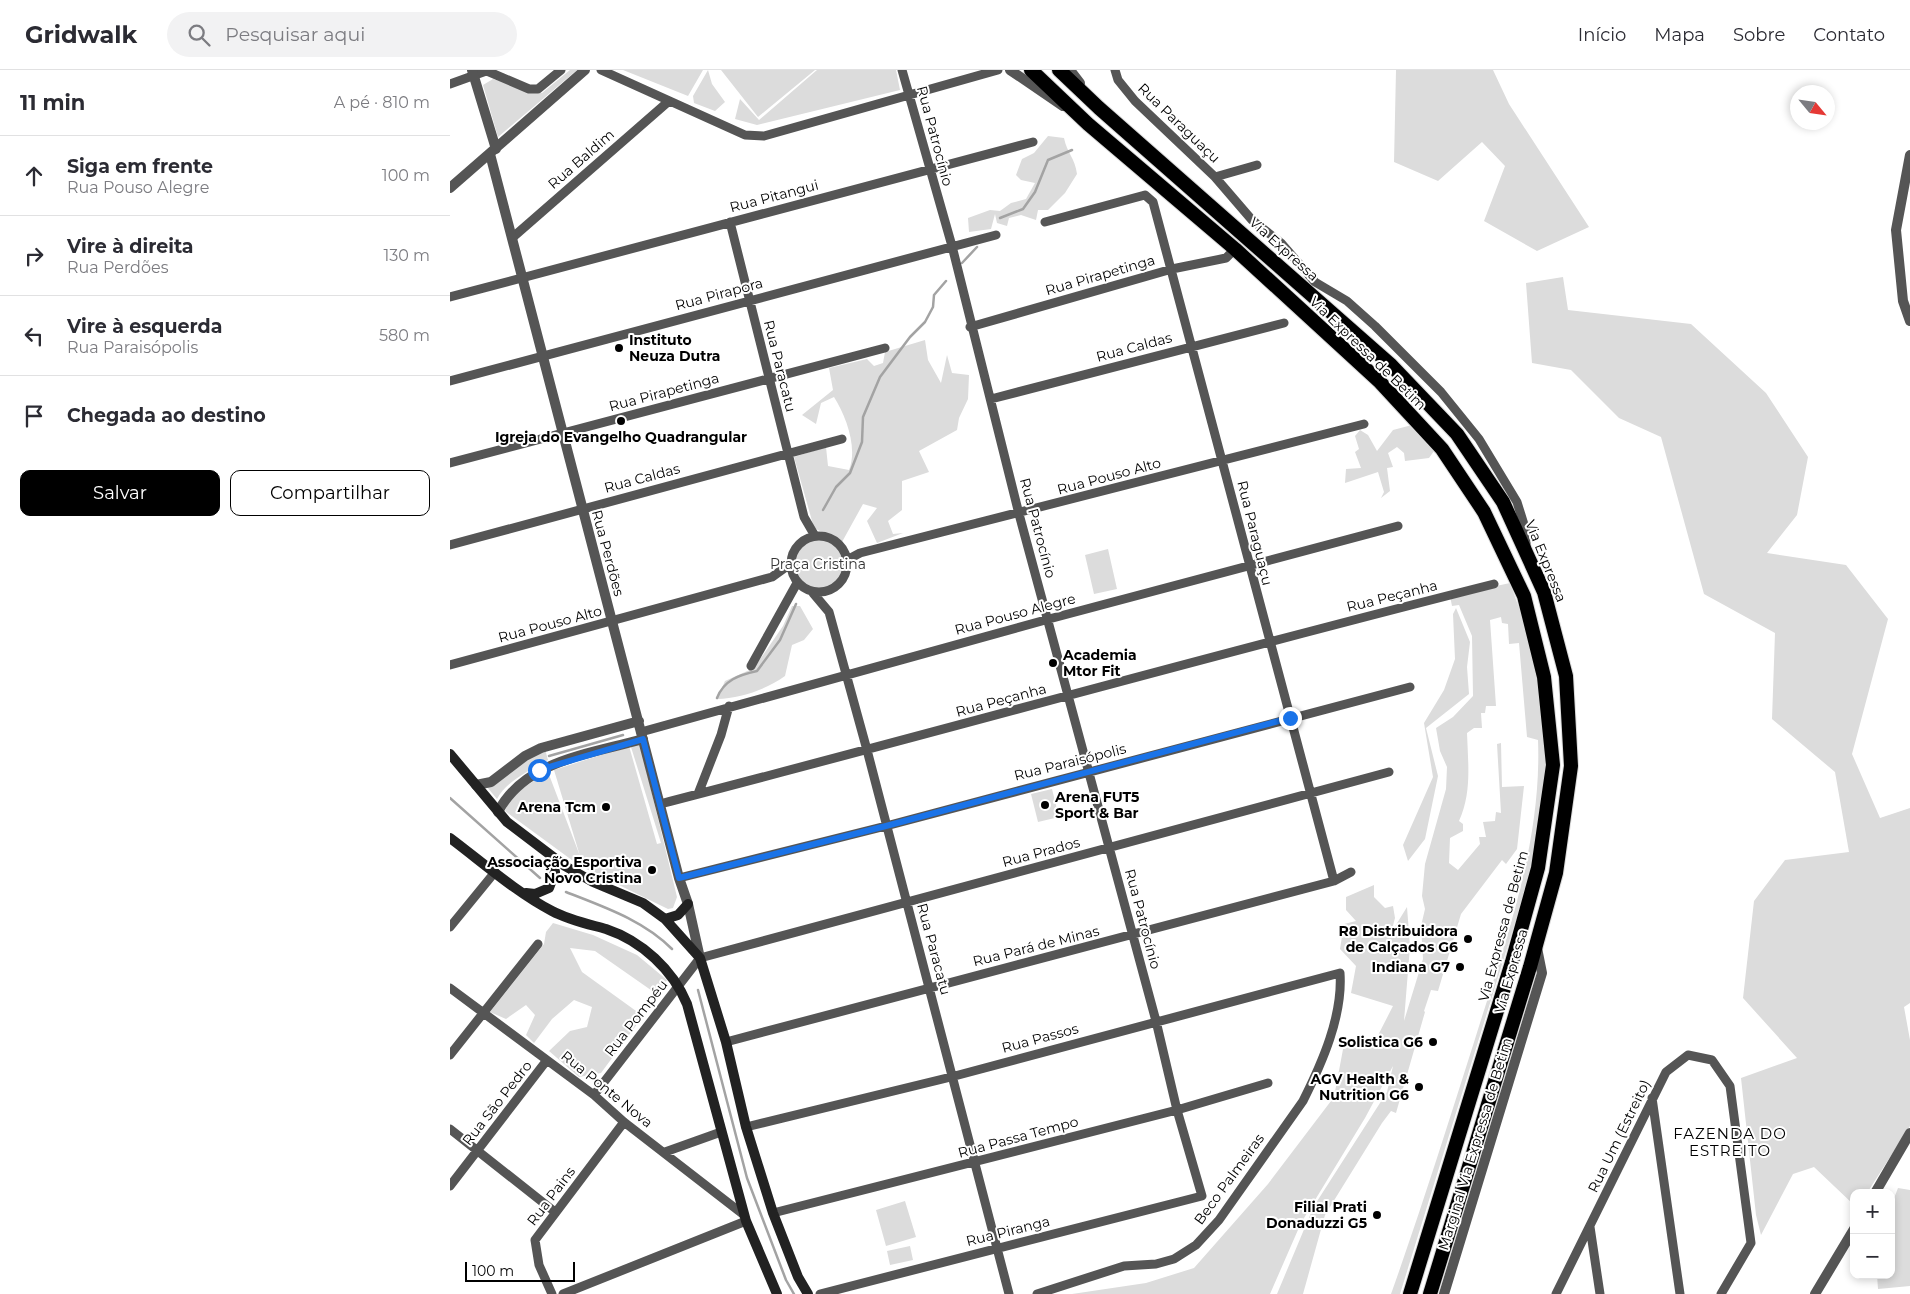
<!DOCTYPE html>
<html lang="pt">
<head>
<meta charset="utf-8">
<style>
	body { margin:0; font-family:Montserrat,sans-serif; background:#f2f2f3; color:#2b2b33 }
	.controls { position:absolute; right:15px; bottom:15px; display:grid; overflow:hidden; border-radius:10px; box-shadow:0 2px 8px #0003 }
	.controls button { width:45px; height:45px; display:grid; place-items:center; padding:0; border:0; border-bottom:1px solid #e1e1e2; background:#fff; color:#2b2b33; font:25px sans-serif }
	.compass { position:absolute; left:1340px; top:15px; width:45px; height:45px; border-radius:50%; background:#fff; box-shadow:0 2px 8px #0003; rotate:119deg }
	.scale { position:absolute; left:15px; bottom:12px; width:110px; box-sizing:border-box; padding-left:5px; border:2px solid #000; border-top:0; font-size:14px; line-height:18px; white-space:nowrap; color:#000; -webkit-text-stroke:4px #fff; paint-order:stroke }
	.stop { position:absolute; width:15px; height:15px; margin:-11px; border:4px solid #1a73e8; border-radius:50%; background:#fff }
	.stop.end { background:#1a73e8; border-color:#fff; box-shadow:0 1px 5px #0008 }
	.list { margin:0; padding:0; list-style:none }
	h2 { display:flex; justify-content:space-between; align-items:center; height:65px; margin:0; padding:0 20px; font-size:21px }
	h2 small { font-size:16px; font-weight:400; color:#7c7c81 }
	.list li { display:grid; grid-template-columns:32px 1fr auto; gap:15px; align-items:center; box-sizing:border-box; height:80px; padding:0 20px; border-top:1px solid #e1e1e2 }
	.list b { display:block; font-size:19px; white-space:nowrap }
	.list p { margin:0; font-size:16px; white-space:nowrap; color:#7c7c81 }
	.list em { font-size:16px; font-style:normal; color:#7c7c81 }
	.actions { display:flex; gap:10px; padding:15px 20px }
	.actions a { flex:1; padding:11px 0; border:1px solid #000; border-radius:10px; text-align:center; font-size:18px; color:#000 }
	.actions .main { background:#000; color:#fff }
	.icon { flex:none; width:28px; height:28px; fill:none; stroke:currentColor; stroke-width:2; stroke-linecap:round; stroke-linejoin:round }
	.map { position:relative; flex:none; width:1460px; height:1224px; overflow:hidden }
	header { display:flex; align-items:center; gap:30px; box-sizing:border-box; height:70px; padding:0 25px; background:#fff; border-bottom:1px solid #e1e1e2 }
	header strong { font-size:24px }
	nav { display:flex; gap:28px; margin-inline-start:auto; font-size:18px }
	.search { width:350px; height:45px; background:#f2f2f3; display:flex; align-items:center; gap:12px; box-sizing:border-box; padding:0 18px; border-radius:28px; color:#7c7c81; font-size:19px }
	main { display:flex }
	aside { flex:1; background:#fff }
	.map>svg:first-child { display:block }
</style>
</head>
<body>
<header>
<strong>Gridwalk</strong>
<div class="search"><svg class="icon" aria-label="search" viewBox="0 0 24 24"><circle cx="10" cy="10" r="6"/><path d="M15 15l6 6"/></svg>Pesquisar aqui</div>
<nav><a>Início</a><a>Mapa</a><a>Sobre</a><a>Contato</a></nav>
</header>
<main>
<aside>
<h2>11 min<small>A pé · 810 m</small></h2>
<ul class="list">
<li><svg class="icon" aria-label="ahead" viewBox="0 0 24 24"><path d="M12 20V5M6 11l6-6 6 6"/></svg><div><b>Siga em frente</b><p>Rua Pouso Alegre</p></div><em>100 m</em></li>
<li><svg class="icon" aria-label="right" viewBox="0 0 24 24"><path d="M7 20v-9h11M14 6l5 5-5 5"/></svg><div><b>Vire à direita</b><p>Rua Perdões</p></div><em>130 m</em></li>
<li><svg class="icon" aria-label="left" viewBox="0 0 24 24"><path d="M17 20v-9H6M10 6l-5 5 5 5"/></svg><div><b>Vire à esquerda</b><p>Rua Paraisópolis</p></div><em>580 m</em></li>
<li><svg class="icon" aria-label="arrive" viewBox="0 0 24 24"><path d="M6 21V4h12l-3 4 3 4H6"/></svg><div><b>Chegada ao destino</b></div></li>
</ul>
<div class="actions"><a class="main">Salvar</a><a>Compartilhar</a></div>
</aside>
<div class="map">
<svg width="1460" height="1224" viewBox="0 0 1460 1224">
	<rect width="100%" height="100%" fill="#fff"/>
	<path fill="#dcdcdc" d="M120,0H127L48,67L33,15L43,9L92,23Z
		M173,0H253L238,26Z
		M258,0L262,14L275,32L265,41L244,33L243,26Z
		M271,0H365L308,47Z
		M367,0H446L450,20L307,55L285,49L290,29L309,50Z
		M946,0H1043L1059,34L1139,157L1087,181L1034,151L1055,96L1032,72L988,111L944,92Z
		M598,66L614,68C617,83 625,88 627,104L615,123L598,140H588L586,150L571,145L559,148L557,156L547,153L545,144L541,159L519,162L518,148L540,140L550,141L561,133L576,129L585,113L571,110L566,105L572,89L584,83Z
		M1113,207L1118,240L1241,254L1316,323L1358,387L1347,445L1317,483L1396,495L1438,549L1402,684L1430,748L1460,738V933L1454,937L1460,970V1056L1417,1123H1404V1135L1364,1097L1343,1104L1311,1165L1306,1145L1291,1008L1347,988L1293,928L1304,831L1335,790L1399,782L1385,702L1322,649L1325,563L1254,524L1211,367L1169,348L1121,300L1082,293L1076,213Z
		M475,270L478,290L491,313L497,285L502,303L519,305L518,329L509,348L507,360L469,381L479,402L452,411V440L438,451L443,464L453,463L427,473L417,451L427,438L413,434L392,472L364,458L344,387L376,377L378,396L399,400C408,378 396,346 384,327L371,333L366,354L352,345L383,320L379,298L417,289L424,296L433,293L435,282Z
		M962,355L971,362L984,381L979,388L955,391L954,383L947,377L938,383L943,397L937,398L940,421L931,428L934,422L928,402L895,413L896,399L911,398L905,382L909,379L905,366L910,360L918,365L927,381L943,360Z
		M342 494a26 26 0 1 1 52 0a26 26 0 1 1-52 0Z
		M658,479L667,519L644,524L635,485Z
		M1060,513L1085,582L1094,658L1096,707L1080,804L950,1224H941C971,1140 998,1054 1025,969C1055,872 1092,774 1088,670L1077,667L1069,573L1059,574L1058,554L1052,553L1051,547L1040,550L1046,636H1036L1035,643H1031L1032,658H1024L1017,663C1018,693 1022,723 1009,751L1013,754V761L1000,768L999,793L1008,800L1030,774L1029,767H1036L1033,752L1045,751L1046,742L1051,743L1047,674L1051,673L1052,717L1074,716L1067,779L1056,794L1052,790L1011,844L988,921L981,920L974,941L975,942L946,1043L941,1041L932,1053L875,1145L853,1224H827L863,1138L871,1141L864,1136L937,1022L943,996L915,1048L851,1153L820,1224H622L696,1213L744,1198L818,1114L884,1027L894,974L922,977L943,936L901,923L906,896L890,879L894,854L906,851L896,840V827L924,815V827L935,838L943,836L945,848L941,863L957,837L960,876L954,951L973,889L971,856L975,839L972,826L975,794L996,719L997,697L990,681L986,658L1003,647L1023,626L1022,566L1009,535L1002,536L1000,526Z
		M342,536H350L363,559L354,570L342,575L335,606C315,620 291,628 267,629L275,611L304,598L333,556Z
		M1006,538L1020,572L1017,597L1019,624L976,658L988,706L975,769L958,791L953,775L983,707L974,653L994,620L1005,589L1003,544Z
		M190,674L227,827L223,838L218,839L130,796L55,741L62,725L98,702L130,786L104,700L179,676L207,774L211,773L181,677Z
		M95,679L98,690C81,700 56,711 47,729L37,717L78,688Z
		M602,719L609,747L588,752L581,724Z
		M103,853L143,865L187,885L217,910L208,925L145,881L120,878L132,902L193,946L151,1003L129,1007L99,981L120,961L137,957L142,937L124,930L102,949L84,973L76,965L85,945L76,935L56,949L40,942L94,874L96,862Z
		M1448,1118L1460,1120V1216L1428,1219L1427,1205H1441V1136Z
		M455,1131L466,1167L436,1176L426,1140Z
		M460,1176L463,1190L440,1195L437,1181Z"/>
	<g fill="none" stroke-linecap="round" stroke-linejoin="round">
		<path stroke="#a3a3a3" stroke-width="2.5" d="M550,148L573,139L585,122L598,90L622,80
			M512,193L527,177
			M373,440L386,417L400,403L412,372L413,347L430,307L460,267L475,252L483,237L484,225L496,211
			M267,628C274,610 289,605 307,601L330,570L346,534
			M99,686L173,665
			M0,728L90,808
			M116,822C154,837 193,850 222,879
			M248,920L297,1108L336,1210L344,1224"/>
		<defs>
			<path id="trunk" d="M581,0L638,54L785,179L929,311L992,379L1034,442L1074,526L1094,607L1103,695L1088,798L1062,892L960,1224
				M609,0L649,38L941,295L1007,364L1053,432L1094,522L1116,606L1121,696L1106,803L1080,897L980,1224"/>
		</defs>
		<use href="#trunk" stroke="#dbdbdb" stroke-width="16"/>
		<path stroke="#555" stroke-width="9" d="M151,0L295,65L314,66L548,0
			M665,0L668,10L685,31L765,107L802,150L831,173L865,212L897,231L925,256L991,322L1029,369L1067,432L1076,461V477
			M37,1L79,19H88L111,0
			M0,14L39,0
			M765,107L807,95
			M280,152L354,447L365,466
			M595,152L695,125L703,132L884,811
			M62,168L219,31
			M0,227L583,72
			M520,257L722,199L776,188L785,179
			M0,311L546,165
			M541,329L834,253
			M0,393L435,278
			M341 494a28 28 0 1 1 56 0a28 28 0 1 1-56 0Z
			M0,475L392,369
			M397,490L410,483L914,354
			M363,523L379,542L417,680L559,1224
			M0,595L322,507L340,494
			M301,596L347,513
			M191,662L599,549L948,456
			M248,724L271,665L279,636
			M210,734C488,662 765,584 1044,514
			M229,808L436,756L960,617
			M0,857L45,802
			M0,918L144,1025L174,1052L294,1145
			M276,972L884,811L901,802
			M0,985L88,874
			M144,1025L250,888L939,702
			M1202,1028L1230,1224
			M296,1057L501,1007L890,903C893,946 872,993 853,1031L769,1150L746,1175L724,1189L706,1194L674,1196L587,1224
			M0,1059L105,1142
			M215,1082L271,1062
			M0,1116L97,990
			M323,1143L727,1040L818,1013
			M1140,1157L1150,1224
			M102,1224L89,1195L85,1170L174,1052
			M113,1224L296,1151
			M370,1224L752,1126L727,1040L706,951L569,444L502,176L452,0
			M1106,1224L1216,1002L1238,985L1262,990L1280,1016L1301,1173L1271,1224"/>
		<path stroke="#555" stroke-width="10" d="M22,0L46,79
			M560,0L613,36
			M620,0L630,13
			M40,84L229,808L238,834L250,888
			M1460,85L1446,160L1453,231L1460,251
			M0,118L135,0
			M26,715L41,712L75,686L91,678L189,651
			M48,742C75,690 141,684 193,669
			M1425,1123L1460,1063
			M994,1224L1092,903L1087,878
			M1365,1224L1404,1159"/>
		<path stroke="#222" stroke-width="10" d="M0,684L57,752L115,796L143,812L193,833L215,849L250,888L276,972L296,1057L323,1143L348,1207L358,1224
			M0,768C32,792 67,823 102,841C119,850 138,854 156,859C192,871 223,900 237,934L296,1151L327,1224
			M76,823L85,824L99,818L105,802L100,785
			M215,849L228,845L238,834"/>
		<use href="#trunk" stroke="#000" stroke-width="14"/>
	</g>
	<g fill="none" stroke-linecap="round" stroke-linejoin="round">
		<path stroke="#1a73e8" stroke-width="6" d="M89,700L193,669L229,808L436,756L840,648"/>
	</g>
	<g fill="#000" stroke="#fff" stroke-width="2">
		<circle cx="169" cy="278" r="5"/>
		<circle cx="171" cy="351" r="5"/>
		<circle cx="603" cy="593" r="5"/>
		<circle cx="595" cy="735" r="5"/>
		<circle cx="156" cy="737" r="5"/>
		<circle cx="202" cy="800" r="5"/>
		<circle cx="1018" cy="869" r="5"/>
		<circle cx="1010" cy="897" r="5"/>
		<circle cx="983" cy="972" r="5"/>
		<circle cx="969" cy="1017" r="5"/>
		<circle cx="927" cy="1145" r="5"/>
	</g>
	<g text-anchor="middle" stroke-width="4" stroke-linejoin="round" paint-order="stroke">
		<g font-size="14" fill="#000" stroke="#fff">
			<text transform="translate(729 53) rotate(44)" y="5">Rua Paraguaçu</text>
			<text transform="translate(485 66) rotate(75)" y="5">Rua Patrocínio</text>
			<text transform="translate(131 89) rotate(-41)" y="5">Rua Baldim</text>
			<text transform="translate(324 126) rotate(-15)" y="5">Rua Pitangui</text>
			<text transform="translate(834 179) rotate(42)" y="5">Via Expressa</text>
			<text transform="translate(650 205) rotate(-16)" y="5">Rua Pirapetinga</text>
			<text transform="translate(269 224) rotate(-15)" y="5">Rua Pirapora</text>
			<text transform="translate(684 277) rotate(-15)" y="5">Rua Caldas</text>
			<text transform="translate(918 283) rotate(44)" y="5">Via Expressa de Betim</text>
			<text transform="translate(330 296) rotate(76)" y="5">Rua Paracatu</text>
			<text transform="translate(214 322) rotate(-15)" y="5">Rua Pirapetinga</text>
			<text transform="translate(659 406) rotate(-15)" y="5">Rua Pouso Alto</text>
			<text transform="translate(192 408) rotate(-15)" y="5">Rua Caldas</text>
			<text transform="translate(588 458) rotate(75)" y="5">Rua Patrocínio</text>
			<text transform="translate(805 463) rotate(76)" y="5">Rua Paraguaçu</text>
			<text transform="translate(158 483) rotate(75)" y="5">Rua Perdões</text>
			<text transform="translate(1096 491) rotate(68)" y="5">Via Expressa</text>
			<text transform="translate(942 526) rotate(-14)" y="5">Rua Peçanha</text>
			<text transform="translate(565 544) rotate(-15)" y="5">Rua Pouso Alegre</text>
			<text transform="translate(100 554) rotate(-15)" y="5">Rua Pouso Alto</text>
			<text transform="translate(551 630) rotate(-15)" y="5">Rua Peçanha</text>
			<text transform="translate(620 692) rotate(-14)" y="5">Rua Paraisópolis</text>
			<text transform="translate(591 782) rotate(-15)" y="5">Rua Prados</text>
			<text transform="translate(693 849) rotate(75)" y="5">Rua Patrocínio</text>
			<text transform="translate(1053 856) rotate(-75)" y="5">Via Expressa de Betim</text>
			<text transform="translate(586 876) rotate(-14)" y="5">Rua Pará de Minas</text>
			<text transform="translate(484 879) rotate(75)" y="5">Rua Paracatu</text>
			<text transform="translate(1061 901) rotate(-74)" y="5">Via Expressa</text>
			<text transform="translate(186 948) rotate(-52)" y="5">Rua Pompéu</text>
			<text transform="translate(590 968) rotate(-15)" y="5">Rua Passos</text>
			<text transform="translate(157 1019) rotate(39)" y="5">Rua Ponte Nova</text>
			<text transform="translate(47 1033) rotate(-52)" y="5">Rua São Pedro</text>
			<text transform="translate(1169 1066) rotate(-64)" y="5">Rua Um (Estreito)</text>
			<text transform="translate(568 1067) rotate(-15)" y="5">Rua Passa Tempo</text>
			<text transform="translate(1025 1074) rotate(-73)" y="5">Marginal Via Expressa de Betim</text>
			<text transform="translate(779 1109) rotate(-54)" y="5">Beco Palmeiras</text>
			<text transform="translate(101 1126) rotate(-53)" y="5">Rua Pains</text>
			<text transform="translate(558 1161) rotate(-14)" y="5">Rua Piranga</text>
		</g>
		<g font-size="14" font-weight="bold" fill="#000" stroke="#fff" text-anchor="end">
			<text x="179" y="275" text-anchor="start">Instituto<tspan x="179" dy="16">Neuza Dutra</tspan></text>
			<text x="171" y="372" text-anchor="middle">Igreja do Evangelho Quadrangular</text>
			<text x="613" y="590" text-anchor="start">Academia<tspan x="613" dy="16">Mtor Fit</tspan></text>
			<text x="605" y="732" text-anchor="start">Arena FUT5<tspan x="605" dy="16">Sport &amp; Bar</tspan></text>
			<text x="146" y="742">Arena Tcm</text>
			<text x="192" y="797">Associação Esportiva<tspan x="192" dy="16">Novo Cristina</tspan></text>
			<text x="1008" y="866">R8 Distribuidora<tspan x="1008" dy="16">de Calçados G6</tspan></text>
			<text x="1000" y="902">Indiana G7</text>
			<text x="973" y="977">Solistica G6</text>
			<text x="959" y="1014">AGV Health &amp;<tspan x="959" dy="16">Nutrition G6</tspan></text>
			<text x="917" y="1142">Filial Prati<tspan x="917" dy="16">Donaduzzi G5</tspan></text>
		</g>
		<g font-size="14" fill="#333" stroke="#fff">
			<text x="368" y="499">Praça Cristina</text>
		</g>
		<g font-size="15" letter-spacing="1" fill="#000" stroke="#fff">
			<text x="1280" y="1069">FAZENDA DO<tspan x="1280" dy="17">ESTREITO</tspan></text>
		</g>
	</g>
</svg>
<div class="controls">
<button>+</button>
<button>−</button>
</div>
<svg class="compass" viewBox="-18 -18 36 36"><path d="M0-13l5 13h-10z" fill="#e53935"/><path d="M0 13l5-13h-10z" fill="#7c7c81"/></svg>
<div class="scale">100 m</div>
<div class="stop" style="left:89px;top:700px"></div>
<div class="stop end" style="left:840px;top:648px"></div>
</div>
</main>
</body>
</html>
